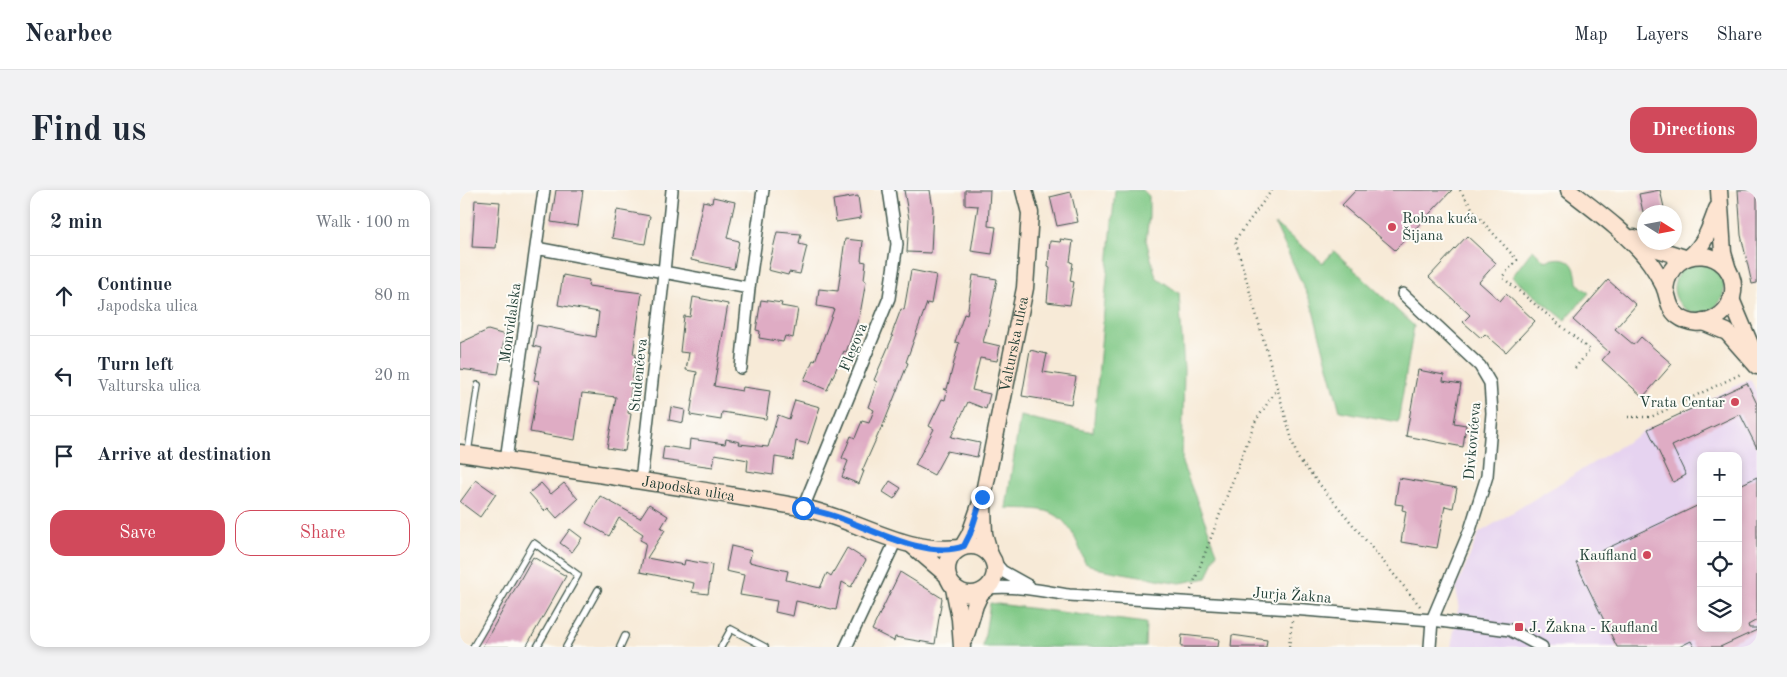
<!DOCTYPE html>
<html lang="en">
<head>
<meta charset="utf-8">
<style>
	body { margin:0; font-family:"Old Standard TT",serif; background:#f2f2f3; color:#1f2937 }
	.controls { position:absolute; right:15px; bottom:15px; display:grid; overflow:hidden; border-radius:10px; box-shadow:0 2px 8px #0003 }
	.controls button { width:45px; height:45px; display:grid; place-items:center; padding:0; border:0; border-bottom:1px solid #e0e1e3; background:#fff; color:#1f2937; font:25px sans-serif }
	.compass { position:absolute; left:1177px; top:15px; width:45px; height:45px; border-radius:50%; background:#fff; box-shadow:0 2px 8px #0003; rotate:101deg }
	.stop { position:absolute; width:15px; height:15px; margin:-11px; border:4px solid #1a73e8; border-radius:50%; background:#fff }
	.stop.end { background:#1a73e8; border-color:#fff; box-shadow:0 1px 5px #0008 }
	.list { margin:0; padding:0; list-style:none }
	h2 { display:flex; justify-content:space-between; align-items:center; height:65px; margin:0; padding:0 20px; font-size:21px }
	h2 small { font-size:16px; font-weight:400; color:#747a83 }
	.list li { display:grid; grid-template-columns:32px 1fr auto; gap:15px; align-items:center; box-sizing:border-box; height:80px; padding:0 20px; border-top:1px solid #e0e1e3 }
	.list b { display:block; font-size:19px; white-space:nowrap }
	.list p { margin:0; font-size:16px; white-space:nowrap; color:#747a83 }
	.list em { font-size:16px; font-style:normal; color:#747a83 }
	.actions { display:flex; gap:10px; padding:15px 20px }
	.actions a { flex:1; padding:11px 0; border:1px solid #d1495b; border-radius:15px; text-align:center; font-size:18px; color:#d1495b }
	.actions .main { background:#d1495b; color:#fff }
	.icon { flex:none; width:28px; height:28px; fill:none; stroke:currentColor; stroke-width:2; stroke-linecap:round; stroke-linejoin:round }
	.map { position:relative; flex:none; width:1297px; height:457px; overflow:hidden; border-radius:15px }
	header { display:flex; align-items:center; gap:30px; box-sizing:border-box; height:70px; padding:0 25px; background:#fff; border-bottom:1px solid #e0e1e3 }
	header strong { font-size:24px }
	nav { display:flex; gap:28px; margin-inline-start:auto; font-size:18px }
	.intro { display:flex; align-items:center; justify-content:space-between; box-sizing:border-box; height:120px; padding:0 30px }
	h1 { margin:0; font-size:35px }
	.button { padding:12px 22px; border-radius:15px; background:#d1495b; color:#fff; font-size:18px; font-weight:700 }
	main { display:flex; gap:30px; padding:0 30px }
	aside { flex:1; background:#fff; border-radius:15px; box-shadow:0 2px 8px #0003 }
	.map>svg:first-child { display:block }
</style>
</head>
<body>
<header>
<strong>Nearbee</strong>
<nav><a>Map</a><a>Layers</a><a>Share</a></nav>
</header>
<div class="intro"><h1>Find us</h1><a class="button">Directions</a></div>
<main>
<aside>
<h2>2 min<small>Walk · 100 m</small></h2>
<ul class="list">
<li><svg class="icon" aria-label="ahead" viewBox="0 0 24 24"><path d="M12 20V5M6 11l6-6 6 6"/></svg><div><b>Continue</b><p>Japodska ulica</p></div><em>80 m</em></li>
<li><svg class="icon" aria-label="left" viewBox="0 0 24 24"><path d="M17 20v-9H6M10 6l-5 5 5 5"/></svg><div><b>Turn left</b><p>Valturska ulica</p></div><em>20 m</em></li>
<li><svg class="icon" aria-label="arrive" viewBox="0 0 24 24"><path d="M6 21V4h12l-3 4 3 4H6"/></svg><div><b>Arrive at destination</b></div></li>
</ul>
<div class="actions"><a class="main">Save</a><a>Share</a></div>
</aside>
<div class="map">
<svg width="1297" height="457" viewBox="0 0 1297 457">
	<rect width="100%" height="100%" fill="#fdfcf7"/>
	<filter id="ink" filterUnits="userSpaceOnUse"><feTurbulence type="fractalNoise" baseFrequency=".02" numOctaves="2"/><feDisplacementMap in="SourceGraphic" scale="10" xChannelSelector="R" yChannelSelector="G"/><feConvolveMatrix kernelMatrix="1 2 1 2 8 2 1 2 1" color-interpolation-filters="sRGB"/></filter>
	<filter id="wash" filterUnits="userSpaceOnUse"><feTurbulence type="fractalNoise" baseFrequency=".0096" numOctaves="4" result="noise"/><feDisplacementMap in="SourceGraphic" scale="20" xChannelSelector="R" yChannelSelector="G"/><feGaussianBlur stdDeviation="1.12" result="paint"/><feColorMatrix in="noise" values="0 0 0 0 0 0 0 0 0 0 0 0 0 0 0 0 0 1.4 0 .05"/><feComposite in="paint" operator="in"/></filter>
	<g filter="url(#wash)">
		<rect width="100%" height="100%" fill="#f7ead7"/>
		<path fill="#e6d3f0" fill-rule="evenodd" d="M1290,189L1297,203V457H991L999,414L996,399L1019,343L1188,239ZM1241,266H1278V438H1241Z"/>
		<path fill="#7fc885" stroke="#4f825c" d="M655,0H683L689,6V26L686,50L696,87L719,103L724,180L722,273L757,362L747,388L720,393L640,379L625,373C618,353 609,327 586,321C573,318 559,319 546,318L560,226L633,242Z
			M815,34L863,73L874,61L954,136L938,232L880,221L851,113Z
			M1073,59L1085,71C1107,64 1116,71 1117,93L1129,103L1105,130L1052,87Z
			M1214 98a25 25 0 1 1 50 0a25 25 0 1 1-50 0Z
			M530,413L686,433L685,457H523Z"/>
		<g id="blocks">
			<path fill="#dfacc4" d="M96,0H123L118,36L91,32Z
				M444,0H470L473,19L471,63L447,62L449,29Z
				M505,0H530L528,36L536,37L532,64L511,61L518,16L505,15Z
				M896,0H992L935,60L882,15Z
				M1200,0L1205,22H1183L1179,4Z
				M1278,0H1297V93L1292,94L1281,45Z
				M611,2L618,32L597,36L590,7Z
				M398,6L401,28L376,32L373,10Z
				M253,7L275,12L267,48L279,51L274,79L231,70L243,11L252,13Z
				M15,10L40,12L36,58L12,57Z
				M157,20L190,26L185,54L152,48Z
				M317,42L341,44L339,54L347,56L340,84L329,82L328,85L308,80Z
				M1007,46L1036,73L1019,92L1040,111L1046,104L1075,131L1046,162L1025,144L1021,148L1003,132L1010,125L969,87Z
				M385,49L403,51L401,71L406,72L404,90L406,91L400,124L386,162L384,161L367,200L344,190L353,170L355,171L374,119L357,116L359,99L378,101Z
				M600,49L613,51L610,72L613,73L610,91L614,92L610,115L587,112L590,78L588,77L590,51L601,52Z
				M451,80L476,85L471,114L467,113L446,172L448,173L422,238H421L402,281H404L399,294L382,287L388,271L382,268L391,246L395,248L402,231L409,233L414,220L408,217L417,192L414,190L433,146H431L441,119L444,120Z
				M103,85L129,90L128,96L182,103L173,164H176L168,223L171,224L165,261L147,258L156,207L122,203L115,250L70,242L79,191L74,190L81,158L73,156L77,135L136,147L139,122L98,115Z
				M513,85L537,89L529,130L523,152L540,156L537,171L520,168L512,200L530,204L526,219L508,212L491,247L520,253L517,267L487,261L474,285L455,275L474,239L469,236L482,209L485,210L487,201L483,199H487L499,153L495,152L504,124L507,125Z
				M1148,90L1176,115L1155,139L1174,155L1181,147L1212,174L1183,207L1142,170L1149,162L1113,130Z
				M233,107L268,114L254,196L282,201L283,197L310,201L306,229L262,222L261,230L230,225L237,182L226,180L229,163L220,162L224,126L230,127Z
				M301,110L322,113L321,116L338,119L333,148L325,146L323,152L299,148L300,141L296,140Z
				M28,140L45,145L38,184L0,179V153Z
				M570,160L587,164L583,182L616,187L611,214L562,206Z
				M958,180L984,185L983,191L1001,194L994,233L1006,235L1003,257L946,246Z
				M1287,193L1297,214V258L1280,224L1212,256L1226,285L1213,292L1188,239Z
				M335,210L360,217L348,254L336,251L333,270L315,267L313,285L287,281L288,270L255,264L253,277L202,270L204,256L229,260L230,249L265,254L266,249L280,252L279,254L308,257L318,225L329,229Z
				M211,217L225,220L223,233L209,230Z
				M1297,287V430L1288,435L1289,438H1297V440L1260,457H1234L1231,451L1219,457H1157L1116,373L1241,314V438H1278V296Z
				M939,288L997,298L993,318L985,316L977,358L941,352L946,321L942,320L943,315L935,314Z
				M16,290L36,304L20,327L0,312Z
				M430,291L441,298L434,309L423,302Z
				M81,293L91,304L104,293L118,309L97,328L88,318L85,321L69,303Z
				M140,306L180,328L189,314L208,326L201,338L205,340L187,368L224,375L225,370L252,375L248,404L232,402L234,393L180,382L186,353L180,350L183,344L159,328L149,346L126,333Z
				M110,339L122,348L112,362L100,353Z
				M271,356L292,361L289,372L328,381L326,390L360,398L367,383L371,386L387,358L406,370L391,397L382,392L376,420L336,411L333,426L315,422L317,411L280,405L284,385L266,381Z
				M73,367L106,386L66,457H22Z
				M440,382L482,408L475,454L435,447L434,451L412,440Z
				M722,445L759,449L758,457H721Z
				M772,445L807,450L806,457H771Z"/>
		</g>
	</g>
	<g filter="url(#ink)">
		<use href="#blocks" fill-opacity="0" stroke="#3f574c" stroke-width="1"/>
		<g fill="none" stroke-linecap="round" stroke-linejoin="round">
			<defs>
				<path id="lane" d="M8,262L18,195
					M13,457L74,353L118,385L77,457
					M106,457L138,400
					M160,457L165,446
					M261,457L271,439L305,457"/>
				<path id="street" d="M76,58L289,98L281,178
					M289,98L303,0
					M943,104L1020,176L1030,193L1032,223L1027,286L1010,340L972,430L970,457
					M46,270L84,0
					M181,291L204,82L212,0
					M343,318L429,108L437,54L429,0
					M534,372L542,381L569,396
					M527,398C556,395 581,401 609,405L832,419L972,430L1050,440L1082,457
					M386,457L436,350"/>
				<g id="secondary">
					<path d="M1109,0C1136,21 1164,41 1186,67C1193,76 1199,86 1204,96C1209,107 1207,117 1218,126C1239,142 1270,128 1273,102C1277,58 1211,50 1205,99"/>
					<path d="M1259,0L1263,63L1268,80"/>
					<path d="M1174,48L1188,56L1225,68"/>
					<path d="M1231,66C1245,54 1251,36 1257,19"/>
					<path d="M1271,109L1295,166"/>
					<path d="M1243,132L1267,142L1297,176"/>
					<path id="s1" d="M0,263C80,275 160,287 239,300C274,306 309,311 344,318C396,329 445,365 500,358"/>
					<path d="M523,317L524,344L530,365"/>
					<circle cx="511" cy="380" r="24"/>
					<path d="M453,356L487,385"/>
					<path id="s2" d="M503,356L510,344L523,307L565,98L570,23L564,0"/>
					<path d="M494,398L500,429L502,457"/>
					<path d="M505,448L515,415L521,402"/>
				</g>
			</defs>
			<use href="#lane" stroke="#3f574c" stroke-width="8"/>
			<use href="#street" stroke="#3f574c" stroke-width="14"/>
			<use href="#secondary" stroke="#3f574c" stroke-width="19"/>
			<path stroke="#3f574c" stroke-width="2.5" stroke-dasharray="1 4" stroke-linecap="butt" d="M812,0L775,50L837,267L960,416
				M1000,0L1016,24L1057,70L1042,87L1130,160L1115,178
				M1168,227H1191L1283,183
				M731,400L795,232L817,199
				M829,457L832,431"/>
			<use href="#lane" stroke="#fff" stroke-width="5.5"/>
			<use href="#street" stroke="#fff" stroke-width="11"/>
			<use href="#secondary" stroke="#fde4d1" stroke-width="16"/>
		</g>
	</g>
	<g fill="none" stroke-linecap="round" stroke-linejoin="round" filter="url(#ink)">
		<path stroke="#1a73e8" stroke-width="6" d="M343,318C355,321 366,323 377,327C411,339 468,370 504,356L510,344L522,307"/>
	</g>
	<g fill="#d1495b" stroke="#fdfcf7" stroke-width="2">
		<circle cx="932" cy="37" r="5"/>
		<circle cx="1275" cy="212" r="5"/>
		<circle cx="1187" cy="365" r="5"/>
		<rect x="1054" y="432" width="10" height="10" rx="2.5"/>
	</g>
	<g text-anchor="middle" stroke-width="4" stroke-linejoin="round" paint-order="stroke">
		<g font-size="15" fill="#1f3d34" stroke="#fdfcf7" text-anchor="start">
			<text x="942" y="33">Robna kuća<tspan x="942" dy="17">Šijana</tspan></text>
			<text x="1265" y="217" text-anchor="end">Vrata Centar</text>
			<text x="1177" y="370" text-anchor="end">Kaufland</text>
			<text x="1069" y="442">J. Žakna - Kaufland</text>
		</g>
		<g font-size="15" fill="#1f3d34" stroke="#fdfcf7">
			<text transform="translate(50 133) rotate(-82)" y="5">Monvidalska</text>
			<text dy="5" stroke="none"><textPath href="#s2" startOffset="209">Valturska ulica</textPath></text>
			<text transform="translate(393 157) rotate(-68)" y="5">Flegova</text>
			<text transform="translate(178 185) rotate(-84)" y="5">Studenčeva</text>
			<text transform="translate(1012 251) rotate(-85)" y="5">Divkovićeva</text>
			<text dy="5" stroke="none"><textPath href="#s1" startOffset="231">Japodska ulica</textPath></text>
			<text transform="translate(832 405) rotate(4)" y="5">Jurja Žakna</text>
		</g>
	</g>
</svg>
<div class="controls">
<button>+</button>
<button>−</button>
<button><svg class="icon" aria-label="locate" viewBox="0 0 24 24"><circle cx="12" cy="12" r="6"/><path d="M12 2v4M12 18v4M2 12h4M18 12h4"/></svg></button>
<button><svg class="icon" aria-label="layers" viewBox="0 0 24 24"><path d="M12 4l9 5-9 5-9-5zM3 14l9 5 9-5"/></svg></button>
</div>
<svg class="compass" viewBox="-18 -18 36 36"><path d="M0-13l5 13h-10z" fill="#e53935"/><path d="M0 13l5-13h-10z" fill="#747a83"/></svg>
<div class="stop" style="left:343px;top:318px"></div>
<div class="stop end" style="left:522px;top:307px"></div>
</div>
</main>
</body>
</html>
